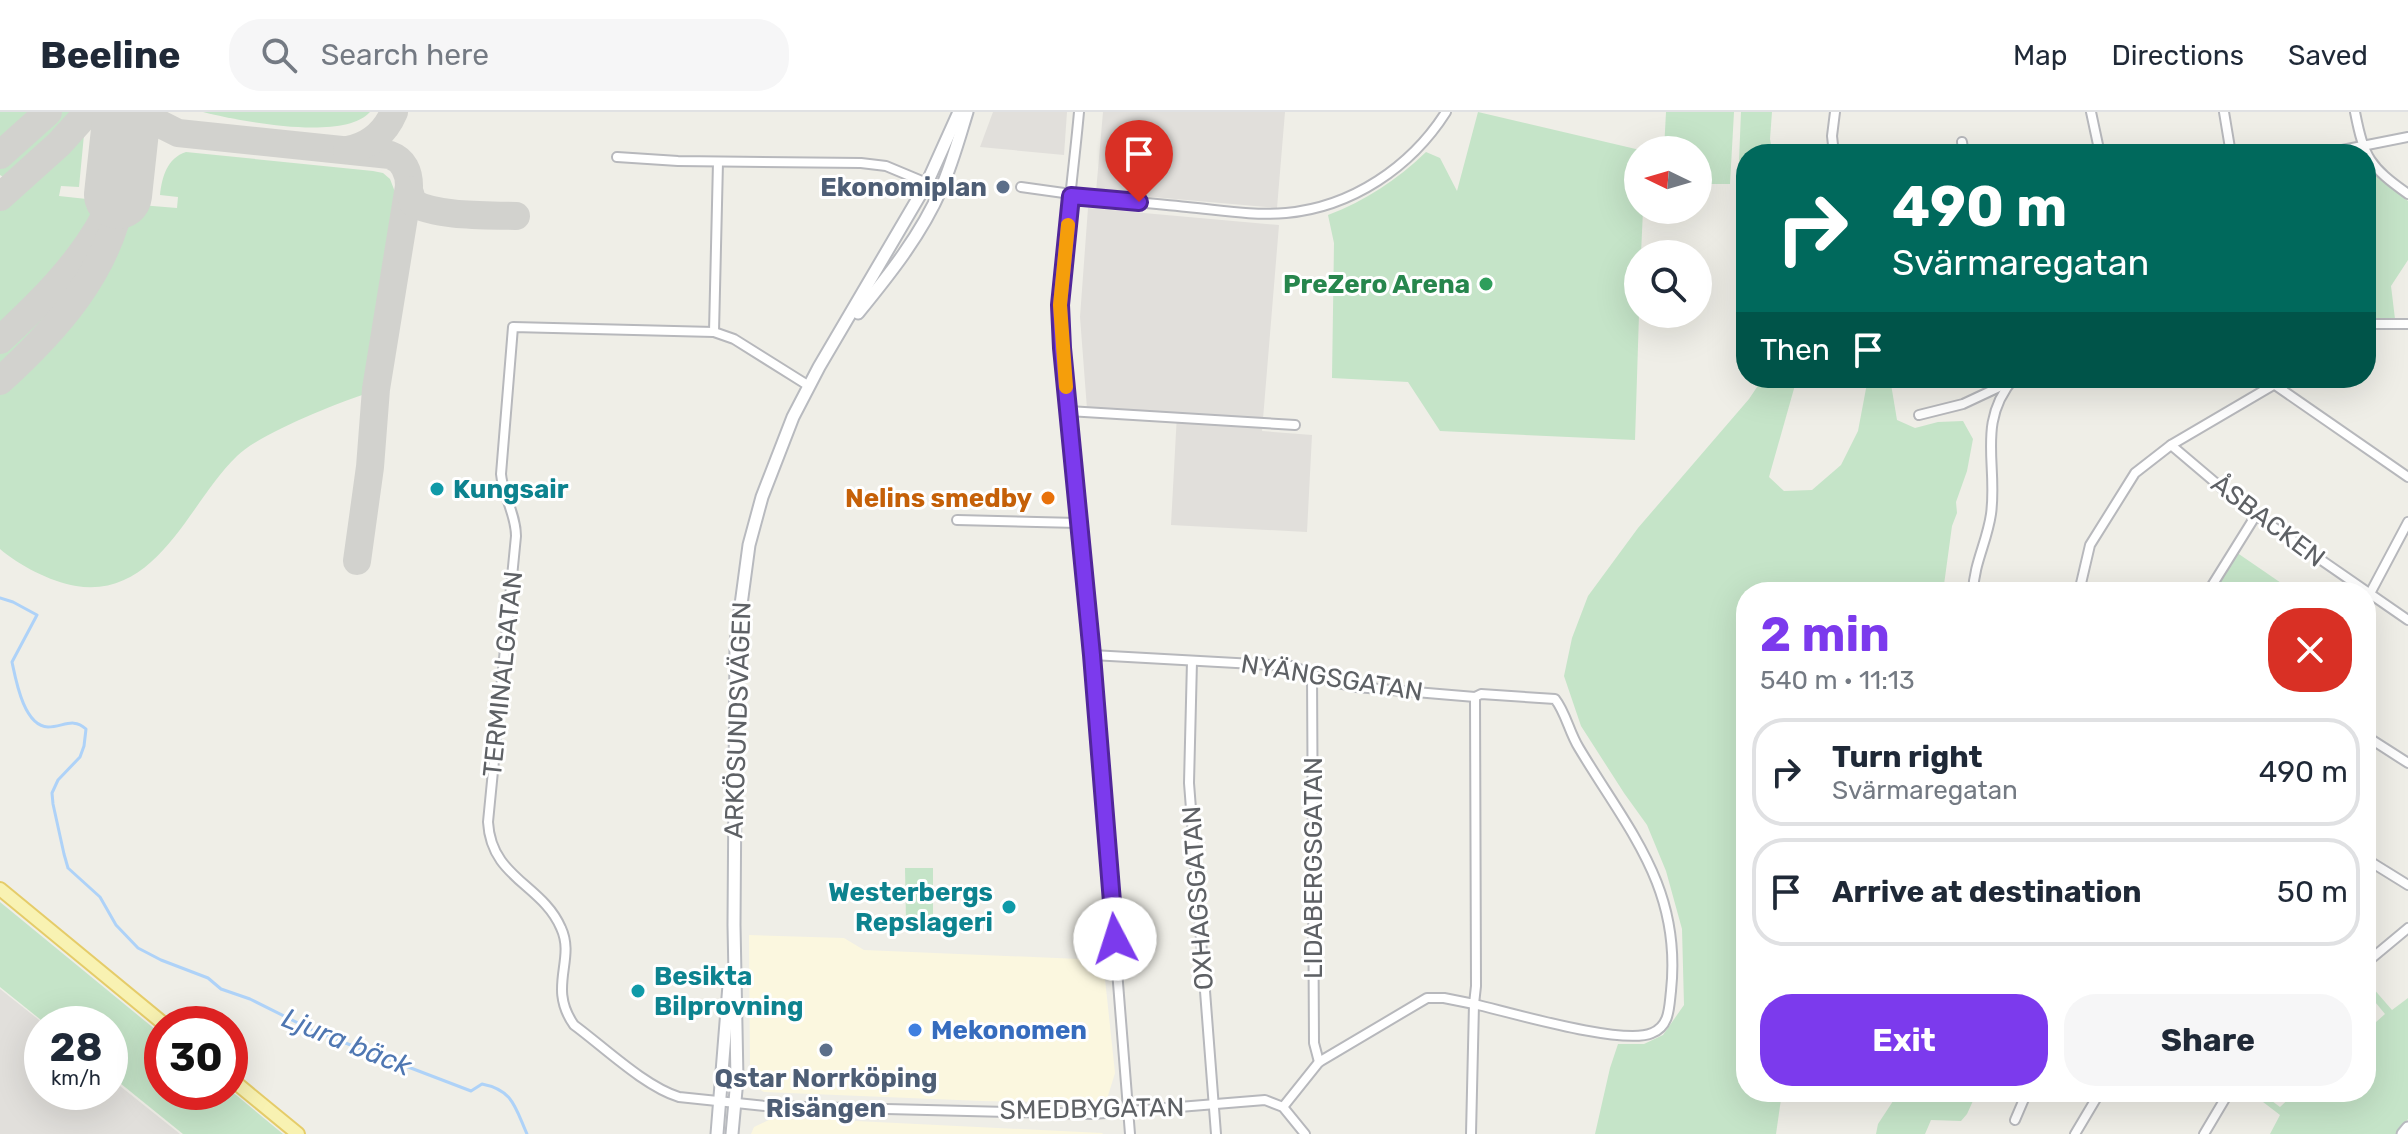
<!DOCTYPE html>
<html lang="en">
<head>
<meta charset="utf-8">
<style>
  body { margin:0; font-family:Rubik,sans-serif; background:#f6f6f7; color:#1f2937; height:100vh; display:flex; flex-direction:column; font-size:30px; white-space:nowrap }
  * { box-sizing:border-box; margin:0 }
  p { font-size:26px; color:#747a83 }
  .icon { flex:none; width:44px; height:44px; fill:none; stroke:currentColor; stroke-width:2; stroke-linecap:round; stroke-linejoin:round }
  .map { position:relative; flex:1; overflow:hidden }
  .drawer { position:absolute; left:1736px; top:470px; width:640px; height:520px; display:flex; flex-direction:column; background:#fff; border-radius:32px; box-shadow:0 8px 32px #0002 }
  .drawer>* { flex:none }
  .banner { position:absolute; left:1736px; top:32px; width:640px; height:244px; border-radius:32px; box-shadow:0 8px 32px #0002; background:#00695c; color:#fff; overflow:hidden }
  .needle { width:52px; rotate:275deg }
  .fabs { position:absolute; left:1624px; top:24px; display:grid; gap:16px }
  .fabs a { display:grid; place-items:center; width:88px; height:88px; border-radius:50%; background:#fff; box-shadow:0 8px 32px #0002; font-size:40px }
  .speed { position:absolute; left:24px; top:894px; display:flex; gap:16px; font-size:40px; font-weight:700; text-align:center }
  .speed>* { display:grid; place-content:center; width:104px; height:104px; border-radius:50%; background:#fff; box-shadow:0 8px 32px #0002; line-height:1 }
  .speed small { font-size:20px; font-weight:400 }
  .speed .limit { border:12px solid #d22; background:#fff; color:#111 }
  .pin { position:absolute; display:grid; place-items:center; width:68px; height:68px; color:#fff; margin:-82px -34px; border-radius:50% 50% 50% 0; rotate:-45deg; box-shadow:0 0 8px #0007 }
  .pin .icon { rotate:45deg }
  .me { position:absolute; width:88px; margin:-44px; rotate:355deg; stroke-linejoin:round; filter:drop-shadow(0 0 6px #0008) }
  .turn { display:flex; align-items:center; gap:28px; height:168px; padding:0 24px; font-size:36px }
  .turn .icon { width:104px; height:104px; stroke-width:2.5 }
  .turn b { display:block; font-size:56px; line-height:68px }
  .then { display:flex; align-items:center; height:76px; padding:0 24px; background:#0003; gap:16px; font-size:30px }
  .round { display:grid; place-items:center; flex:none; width:84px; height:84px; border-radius:32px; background:#f6f6f7 }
  .head { display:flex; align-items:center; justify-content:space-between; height:136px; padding:0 24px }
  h1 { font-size:48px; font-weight:700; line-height:60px; color:#7c3aed }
  .action { display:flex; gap:16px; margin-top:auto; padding:16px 24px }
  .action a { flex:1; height:92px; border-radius:32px; background:#7c3aed; color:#fff; font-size:32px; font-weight:700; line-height:92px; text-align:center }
  .action a+a { background:#f6f6f7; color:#1f2937 }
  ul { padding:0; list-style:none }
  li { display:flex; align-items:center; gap:24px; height:108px; margin:0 16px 12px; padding:0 8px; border:4px solid #e0e1e3; border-radius:32px }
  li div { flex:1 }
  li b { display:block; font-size:30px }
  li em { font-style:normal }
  header { display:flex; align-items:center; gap:48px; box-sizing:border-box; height:112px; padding:0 40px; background:#fff; border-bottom:2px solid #e0e1e3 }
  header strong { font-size:38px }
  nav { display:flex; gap:44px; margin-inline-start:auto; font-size:28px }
  .search { width:560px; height:72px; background:#f6f6f7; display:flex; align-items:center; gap:20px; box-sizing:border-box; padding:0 28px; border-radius:32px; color:#747a83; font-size:30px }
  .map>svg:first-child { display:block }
</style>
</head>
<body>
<header>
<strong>Beeline</strong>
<div class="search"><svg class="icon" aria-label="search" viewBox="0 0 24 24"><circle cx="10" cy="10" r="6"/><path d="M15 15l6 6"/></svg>Search here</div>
<nav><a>Map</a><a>Directions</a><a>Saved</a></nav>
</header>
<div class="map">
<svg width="2408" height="1022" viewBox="0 0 2408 1022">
  <rect width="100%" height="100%" fill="#efeee7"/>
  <g fill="#fbf7df">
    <path d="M749,823l95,3 20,12 239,10 12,113 -8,26 -16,4 -109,-2 -218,-9 -10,-6 -4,-18z"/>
    <path d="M775,1005l327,16 1,1h-352l3,-7z"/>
  </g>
  <g fill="#e1dfdb">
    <path d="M993,0h74l-3,43 -84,-8z"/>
    <path d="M1103,0h182l-8,96 -181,-16z"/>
    <path d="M1088,96l191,17 -17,206 50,4 -5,97 -136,-7 6,-111 -90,-5 -7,-92z"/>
    <path d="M0,877l44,35 -2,68h68v-14l70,56h-180z"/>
  </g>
  <g fill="#c5e4c8">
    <path d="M0,0h36l-36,34z"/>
    <path d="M55,0h22l-65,63 -7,3 -5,-3v-10l4,-5z"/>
    <path d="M203,0h167c-27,30 -131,9 -167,0z"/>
    <path d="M1478,0l162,38 -2,60h5l-2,44h-3l1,60 -4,126 -195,-9 -32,-49 -76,-4 2,-135 -6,-28c37,-14 69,-35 98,-63l14,6 17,33z"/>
    <path d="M1666,0h68l-4,72h-32v-34h-34z"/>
    <path d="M1741,0h31l-2,27 3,15h-27v54l-8,-23z"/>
    <path d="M85,12l-6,63 -18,-1 -2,10 46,5c-21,51 -65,91 -105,127v-124z"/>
    <path d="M186,40l187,19 10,2 7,6 5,13 -6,66 -21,135c-31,10 -109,41 -131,63 -48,46 -79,143 -161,130 -27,-5 -56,-20 -76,-37v-164c24,-19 51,-39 70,-63 29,-35 45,-76 58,-118l49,4 1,-11 -18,-2c2,-18 7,-37 26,-43z"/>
    <path d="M2366,55l42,34v59l-17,26 4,33h-29z"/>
    <path d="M111,110l-17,40 -27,45 -67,63v-24l63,-58 24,-28z"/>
    <path d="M1763,266h34l-28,99 15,14 28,-1 29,-25 17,-34 10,-53h22l7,42 18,8 23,-6 25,-1 10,18 -6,32 -11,31 1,11 -5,13 -9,66h-197v500h36l-6,42h-181l15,-66 8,-24h26l19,-9 21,-30 -2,-76 -16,-58 -19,-46 -23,-32 -43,-67 -17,-50 8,-38 16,-42 50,-68 111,-129z"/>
    <path d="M2233,438l61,42h-86z"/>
    <path d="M905,756h28v53l-27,1z"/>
    <path d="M0,790l162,133v57l68,-2 53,44h-100l-73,-59v-51h-64l-46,-37z"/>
    <path d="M2366,868l26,30 16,-12v121l-12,15h-126l10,-19 -30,-23h10l20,15 16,-15h70v-61l19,-17 -19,-23z"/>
    <path d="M1899,980h78l-10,22 -6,7 -30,-1 -6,14h-49l2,-10z"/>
  </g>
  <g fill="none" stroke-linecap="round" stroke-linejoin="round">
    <path stroke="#aed2f8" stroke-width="3" d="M0,486l13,4 24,13 -25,47c4,19 12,64 36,65 15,0 25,-10 38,2l-2,17 -4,11 -22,23 -6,13 1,11 11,50 4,14 32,29 16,28 22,23 23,12 47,18 13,11 29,10 64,32 157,60 11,-7c31,6 33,23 45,50"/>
    <g stroke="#d2d2ce" stroke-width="28">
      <path d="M146,0l12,11 20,10 212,22c14,5 19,17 19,31l-33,203 -6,78 -13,94"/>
      <path d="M347,38c23,-4 38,-17 47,-38"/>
      <path d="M0,43l48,-43"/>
      <path d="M409,78l4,13c25,14 74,12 103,13"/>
      <path d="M0,85l59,-53 29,-32"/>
      <path d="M0,228c39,-36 77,-73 103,-120"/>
      <path d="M0,269c56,-51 108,-108 122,-186"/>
    </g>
    <path stroke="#d2d2ce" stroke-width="68" d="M118,83l9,-83"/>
    <defs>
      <g id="street">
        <path d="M1079,0c-7,78 -20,157 -17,236l30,307 38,479"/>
        <path d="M2091,0l9,42"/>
        <path d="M2224,0l7,42"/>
        <path d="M2355,0c9,46 15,55 53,82"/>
        <path d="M1962,30l2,12"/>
        <path d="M1834,42l-2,-18 3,-24"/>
        <path d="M2322,42l86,-17"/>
        <path d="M617,45l61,4 183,2 25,3 55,23"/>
        <path d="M1021,75l50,7"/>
        <path d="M1071,84c39,4 78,7 116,11 33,3 66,9 99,6 66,-6 125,-46 160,-101"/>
        <path d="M2366,212h42"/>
        <path d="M714,220l4,-170"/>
        <path d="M2265,266l143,99"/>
        <path d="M809,274l-75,-47 -20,-7 -201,-5 -12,147c2,22 15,40 15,62l-28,286c3,56 54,62 73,106 15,32 -14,59 13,97 30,22 70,61 105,72l86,9 328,8 172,-14 18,7 22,27"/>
        <path d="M1068,299l227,14"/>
        <path d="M1919,303l44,-11 47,-22"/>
        <path d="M2171,333l72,61 165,114"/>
        <path d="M957,408l121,3"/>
        <path d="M1973,480c1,-29 14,-50 18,-78 7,-50 -15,-91 23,-136"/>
        <path d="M2079,480l11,-47 45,-72 36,-28 104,-61 6,-6"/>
        <path d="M2208,480l48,-77"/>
        <path d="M2366,489l42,-79"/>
        <path d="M1092,543l200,11 40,16 24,5 119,10 6,-3 74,5c11,14 14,33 24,49 49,82 103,139 92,243 -2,16 -1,35 -19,42 -29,13 -143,-21 -178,-29l-3,130"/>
        <path d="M1192,549l-3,122 27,351"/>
        <path d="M1312,562l2,369 5,19"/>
        <path d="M2366,624l42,27"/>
        <path d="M2366,747l42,26"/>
        <path d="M2366,851l42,-35"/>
        <path d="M1283,995l36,-45 108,-64h17l30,6 2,-18 -1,-289"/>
        <path d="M2015,1008l12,-28"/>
        <path d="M2075,1022l25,-42"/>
        <path d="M2204,1022l25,-42"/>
      </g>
      <g id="secondary">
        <path d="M858,201c31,-38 63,-78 83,-124 11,-25 18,-51 26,-77"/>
        <path d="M717,1022l12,-149"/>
        <path d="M732,1022l5,-55 -3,-154 2,-283 13,-97 13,-48 31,-80 26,-50 108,-184 32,-71"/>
        <path d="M2403,1022l5,-6"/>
      </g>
      <g id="primary">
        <path d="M0,777l164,135"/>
        <path d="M230,966l68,56"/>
      </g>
    </defs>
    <use href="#street" stroke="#b7b8bc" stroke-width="12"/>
    <use href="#secondary" stroke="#b8babf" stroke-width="15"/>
    <use href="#primary" stroke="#e5cc69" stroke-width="16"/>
    <use href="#street" stroke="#fff" stroke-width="8"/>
    <use href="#secondary" stroke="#fff" stroke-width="11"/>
    <use href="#primary" stroke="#f8f2b2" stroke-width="12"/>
  </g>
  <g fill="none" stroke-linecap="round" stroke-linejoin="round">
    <defs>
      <path id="route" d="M1115,827l-23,-284 -30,-307 -2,-43 11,-109 68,6"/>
    </defs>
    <use href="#route" stroke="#51269a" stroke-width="20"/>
    <use href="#route" stroke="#7c3aed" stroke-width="14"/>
    <path stroke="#f59e0b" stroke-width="14" d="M1066,275l-6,-82 8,-80"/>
  </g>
  <g fill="#5c6f8a" stroke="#fff" stroke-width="3">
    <circle cx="1003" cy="75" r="8"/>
    <circle cx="826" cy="938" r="8"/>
  </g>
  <circle fill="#2e9e5b" stroke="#fff" stroke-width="3" cx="1486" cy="172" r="8"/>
  <g fill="#0f9aa8" stroke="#fff" stroke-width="3">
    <circle cx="437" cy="377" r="8"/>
    <circle cx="1009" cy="795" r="8"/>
    <circle cx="638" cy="879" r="8"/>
  </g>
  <circle fill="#e8710a" stroke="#fff" stroke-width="3" cx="1048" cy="386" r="8"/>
  <circle fill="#3f7fe0" stroke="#fff" stroke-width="3" cx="915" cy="918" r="8"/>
  <g text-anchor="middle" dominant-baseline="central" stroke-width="6" stroke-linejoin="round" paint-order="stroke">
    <g font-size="26" font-weight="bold" fill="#4e5e75" stroke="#fff" text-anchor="end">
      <text x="987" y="75">Ekonomiplan</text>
      <text x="826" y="966" text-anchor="middle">Qstar Norrköping<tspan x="826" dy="30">Risängen</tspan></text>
    </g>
    <g font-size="26" font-weight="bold" fill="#27864d" stroke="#fff" text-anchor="end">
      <text x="1470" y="172">PreZero Arena</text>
    </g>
    <g font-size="26" font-weight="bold" fill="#0d838f" stroke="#fff" text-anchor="start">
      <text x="453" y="377">Kungsair</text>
      <text x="993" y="780" text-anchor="end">Westerbergs<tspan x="993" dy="30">Repslageri</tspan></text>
      <text x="654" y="864">Besikta<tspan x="654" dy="30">Bilprovning</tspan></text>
    </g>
    <g font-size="26" font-weight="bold" fill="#c56008" stroke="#fff" text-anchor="end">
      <text x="1032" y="386">Nelins smedby</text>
    </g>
    <g font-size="26" fill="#5e6165" stroke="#fff">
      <text transform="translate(2268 409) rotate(37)">ÅSBACKEN</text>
      <text transform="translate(503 562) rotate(-84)">TERMINALGATAN</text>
      <text transform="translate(1332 566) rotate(9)">NYÄNGSGATAN</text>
      <text transform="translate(738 608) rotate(-88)">ARKÖSUNDSVÄGEN</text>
      <text transform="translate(1313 756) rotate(-90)">LIDABERGSGATAN</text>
      <text transform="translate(1198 786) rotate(-94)">OXHAGSGATAN</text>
      <text transform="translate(1092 997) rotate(-1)">SMEDBYGATAN</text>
    </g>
    <g font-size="26" font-weight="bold" fill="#366cbe" stroke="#fff" text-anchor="start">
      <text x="931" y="918">Mekonomen</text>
    </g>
    <g font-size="28" font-style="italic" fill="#4f77b2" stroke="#fff">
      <text transform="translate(347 930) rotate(22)">Ljura bäck</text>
    </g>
  </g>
</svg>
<div class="fabs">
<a><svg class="needle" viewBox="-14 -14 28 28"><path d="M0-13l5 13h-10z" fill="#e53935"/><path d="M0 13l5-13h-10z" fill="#747a83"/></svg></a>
<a><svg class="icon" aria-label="search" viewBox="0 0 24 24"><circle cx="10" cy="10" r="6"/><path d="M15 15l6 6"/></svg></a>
</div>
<div class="speed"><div>28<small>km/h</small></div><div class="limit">30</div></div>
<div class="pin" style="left:1139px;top:90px;background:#d93025"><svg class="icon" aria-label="arrive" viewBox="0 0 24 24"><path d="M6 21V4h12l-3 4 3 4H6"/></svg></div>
<svg class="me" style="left:1115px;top:827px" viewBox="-20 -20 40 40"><circle r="19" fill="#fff"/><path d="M0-13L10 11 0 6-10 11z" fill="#7c3aed"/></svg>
<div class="banner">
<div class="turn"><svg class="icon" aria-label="right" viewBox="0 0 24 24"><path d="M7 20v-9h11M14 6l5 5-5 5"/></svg><div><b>490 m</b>Svärmaregatan</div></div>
<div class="then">Then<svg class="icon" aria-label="arrive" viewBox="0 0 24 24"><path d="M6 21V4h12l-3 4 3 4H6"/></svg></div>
</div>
<section class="drawer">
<div class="head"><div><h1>2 min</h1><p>540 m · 11:13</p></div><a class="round" style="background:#d93025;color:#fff"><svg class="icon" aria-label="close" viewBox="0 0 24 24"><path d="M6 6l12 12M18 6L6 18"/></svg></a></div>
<ul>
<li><svg class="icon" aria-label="right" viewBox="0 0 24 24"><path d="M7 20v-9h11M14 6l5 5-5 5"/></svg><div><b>Turn right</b><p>Svärmaregatan</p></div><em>490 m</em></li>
<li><svg class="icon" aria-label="arrive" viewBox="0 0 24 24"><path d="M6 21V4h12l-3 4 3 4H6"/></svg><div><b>Arrive at destination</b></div><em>50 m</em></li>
</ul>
<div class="action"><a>Exit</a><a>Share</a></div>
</section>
</div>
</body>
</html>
